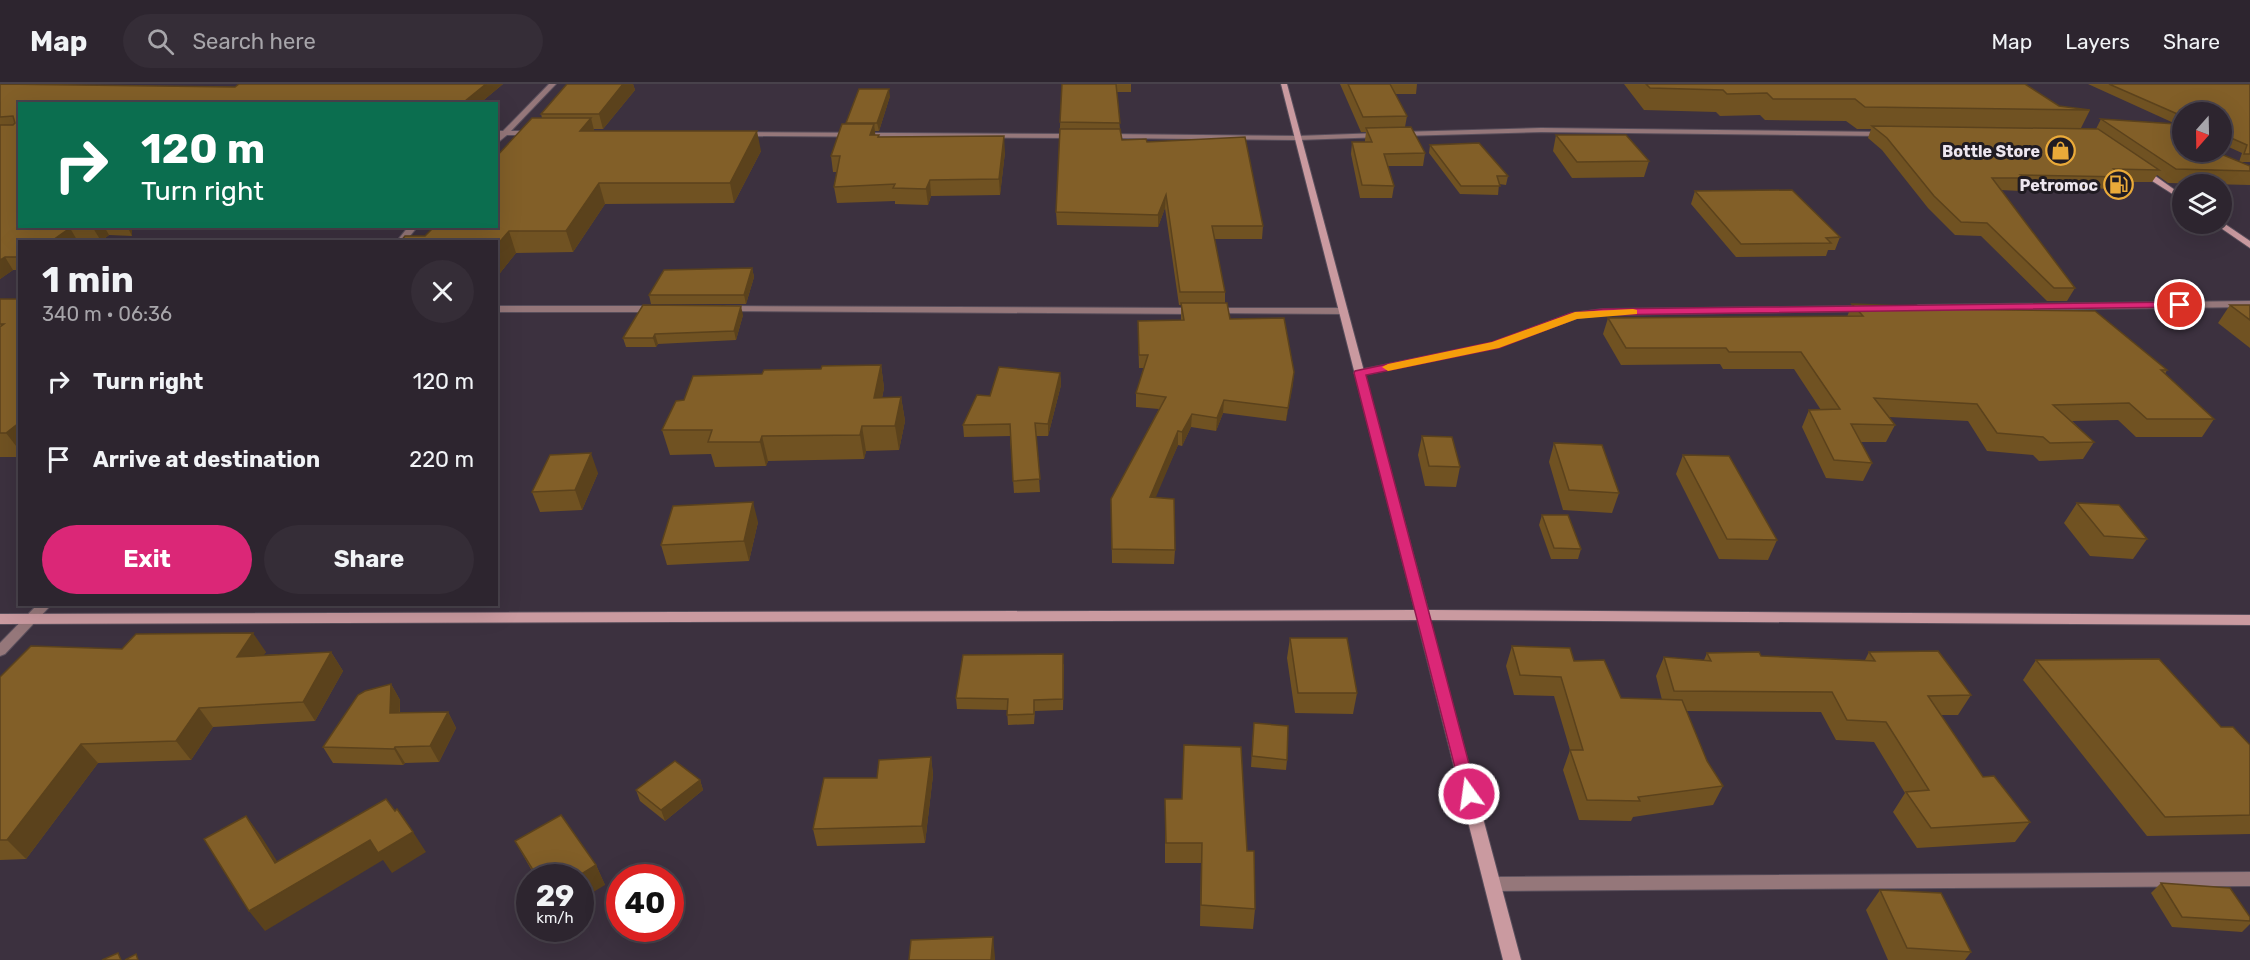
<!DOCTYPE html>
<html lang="en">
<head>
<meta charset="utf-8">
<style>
  body { margin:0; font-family:Rubik,sans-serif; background:#352d37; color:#f1f3f6; height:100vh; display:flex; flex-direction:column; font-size:22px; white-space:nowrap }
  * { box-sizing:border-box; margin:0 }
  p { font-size:20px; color:#a7a5aa }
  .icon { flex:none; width:33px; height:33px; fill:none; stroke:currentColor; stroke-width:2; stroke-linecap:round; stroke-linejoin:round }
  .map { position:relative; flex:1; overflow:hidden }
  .details { position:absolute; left:18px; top:156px; width:480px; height:366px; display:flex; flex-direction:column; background:#2d252f; border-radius:0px; box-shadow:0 6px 24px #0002,0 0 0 2px #48424b }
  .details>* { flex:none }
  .hud { position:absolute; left:18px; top:18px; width:480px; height:126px; border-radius:0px; box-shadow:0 6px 24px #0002,0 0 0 2px #48424b; background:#0b6e4f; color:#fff; overflow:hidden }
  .needle { width:39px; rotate:200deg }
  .tools { position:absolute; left:2172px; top:18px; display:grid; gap:12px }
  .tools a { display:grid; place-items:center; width:60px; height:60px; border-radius:50%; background:#2d252f; box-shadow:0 6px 24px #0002,0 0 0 2px #48424b; font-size:30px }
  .speed { position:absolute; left:516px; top:780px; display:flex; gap:12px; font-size:30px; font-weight:700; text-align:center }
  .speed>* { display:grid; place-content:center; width:78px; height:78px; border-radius:50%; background:#2d252f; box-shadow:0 6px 24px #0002,0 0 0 2px #48424b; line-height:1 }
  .speed small { font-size:15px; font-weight:400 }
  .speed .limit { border:9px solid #d22; background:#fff; color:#111 }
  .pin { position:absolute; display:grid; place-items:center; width:51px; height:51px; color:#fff; margin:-26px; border:3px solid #fff; border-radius:50%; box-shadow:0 2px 6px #0007 }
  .me { position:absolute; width:66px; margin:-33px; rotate:346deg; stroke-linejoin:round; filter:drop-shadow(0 0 4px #0008) }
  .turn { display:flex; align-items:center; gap:21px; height:126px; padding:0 24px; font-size:27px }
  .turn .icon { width:78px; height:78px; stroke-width:2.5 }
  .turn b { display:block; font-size:42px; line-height:51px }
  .round { display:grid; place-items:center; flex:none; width:63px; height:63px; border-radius:32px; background:#352d37 }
  .headline { display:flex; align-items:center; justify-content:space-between; height:102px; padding:0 24px }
  h1 { font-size:36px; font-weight:700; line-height:45px }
  .primary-button { display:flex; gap:12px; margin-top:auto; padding:12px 24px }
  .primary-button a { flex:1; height:69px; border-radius:36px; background:#db2777; color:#fff; font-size:24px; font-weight:700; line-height:69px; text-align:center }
  .primary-button a+a { background:#352d37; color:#f1f3f6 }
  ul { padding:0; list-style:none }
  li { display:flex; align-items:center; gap:18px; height:78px; padding:0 24px }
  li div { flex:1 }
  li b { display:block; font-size:22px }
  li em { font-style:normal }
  header { display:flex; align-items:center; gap:36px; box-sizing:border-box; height:84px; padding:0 30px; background:#2d252f; border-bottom:2px solid #48424b }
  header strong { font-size:28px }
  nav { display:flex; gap:33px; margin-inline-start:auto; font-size:21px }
  .search { width:420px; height:54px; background:#352d37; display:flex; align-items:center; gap:15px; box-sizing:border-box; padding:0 21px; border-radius:33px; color:#a7a5aa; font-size:22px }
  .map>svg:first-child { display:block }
</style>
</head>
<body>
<header>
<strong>Map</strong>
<div class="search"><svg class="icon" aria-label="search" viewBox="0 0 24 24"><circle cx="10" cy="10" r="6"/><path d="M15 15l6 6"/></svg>Search here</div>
<nav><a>Map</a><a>Layers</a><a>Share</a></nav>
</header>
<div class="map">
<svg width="2250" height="876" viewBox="0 0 2250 876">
  <rect width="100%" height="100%" fill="#3c313f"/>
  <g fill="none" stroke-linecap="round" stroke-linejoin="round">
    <defs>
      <g id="street">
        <path d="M549,0h7l-45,47h23l4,2 -1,2h-30l-11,9 2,-9h-2v-4h7z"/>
        <path d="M1541,44l343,4 4,2 -4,2 -343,-4 -141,4 -4,-2 4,-2z"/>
        <path d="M740,48l334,2 4,2 -4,2 -331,-2 -4,-2z"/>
        <path d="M1380,49l4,2 -1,2 -85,3 -192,-2 -4,-2 4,-2 192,2z"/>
        <path d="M409,142h9l-13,16h-9z"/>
        <path d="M2250,217v6l-332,4 -5,-3 5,-3z"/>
        <path d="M496,222h159l5,3 -5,3h-159z"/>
        <path d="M726,222l469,2 5,3 -5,3 -472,-3 -2,-2z"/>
        <path d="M1865,222l5,3 -2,2 -265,4 -26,3 -78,29 -140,29 -5,-3 5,-3 133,-27 80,-30 31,-4z"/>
        <path d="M1212,224h131l5,3 -5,3 -134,-1v-4z"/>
        <path d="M38,520h14l-47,50 -5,2v-13z"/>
        <path d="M2250,788v14l-758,5 -6,-2 -2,-5 2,-5 6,-2z"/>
      </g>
      <g id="secondary">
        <path d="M1281,0h6l141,526 822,5v10l-820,-5 91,340h-18l-86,-340 -1417,4v-10l1415,-4z"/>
        <path d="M2138,84h6l38,27v5l-44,-28z"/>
        <path d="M2222,138l28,19v7l-35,-24z"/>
      </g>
    </defs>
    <use href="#street" stroke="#584e5b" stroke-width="2"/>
    <use href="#secondary" stroke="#584e5b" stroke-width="2"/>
    <use href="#street" fill="#95777a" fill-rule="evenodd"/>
    <use href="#secondary" fill="#ca9aa0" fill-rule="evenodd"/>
  </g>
  <g fill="#705222" fill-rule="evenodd">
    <path d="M0,0l235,3 268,-3 -24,20h-459v122h112v10l-23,-1 -8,6 -81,1v28h-7l-13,9z"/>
    <path d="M567,0h66l2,6 -32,39h-9v2l167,20 -27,52 -129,1 -32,48 -57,1 -20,25v-36l-71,-6 71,-10 46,-108 -1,-4z"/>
    <path d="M1062,0h69v8h-15l4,37 2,11 25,2 116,84 -1,13h-48l11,53v11l5,16 64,53 -8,49 -63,-8 -7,18 -25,-4 -9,19 -4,-1 -23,52 20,53 -1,14 -62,-1 -1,-64 48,-90 -23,-2v-14l8,-25h-5l-1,-34 43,-14v-15h-2l-14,-97 -7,19 -101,-2 -1,-13z"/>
    <path d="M1340,0h77l-1,10h-21l12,22 -2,11 20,26 -2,13h-35l6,20 -2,12h-32l-9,-44 1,-12h13v-2l1,-8h-5z"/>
    <path d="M1624,0h401l34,22 31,4 -9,18 15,1 5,-10 75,5 -88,-40h162v78h-10l10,4v19l-82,-2 -11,-8 -5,7h-29l-4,7 -98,-2 -1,4 -19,-1 74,98 -8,13h-20l-66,-65 -26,-1 -27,-27 -46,-58 -14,-12 3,-9h-14l-11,-8 -81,-1 -5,-5 -40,1 -4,-4 -72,-2zM2182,28h40v32l20,9 -3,9 -65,-29 2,-9 6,2z"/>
    <path d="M890,12l-11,35h-5l1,4 4,2 126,15 -5,43 -69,1 -3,9 -33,-1v-3l-58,2 -3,-16 3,-15h-4l-2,-16 16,-32 -1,-1z"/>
    <path d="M1556,51l93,26 -5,16 -72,1 -19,-27z"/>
    <path d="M1430,61l78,31 -2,9 -7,-1 -1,11 -38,-1 -31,-41z"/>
    <path d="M1695,107l145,46 -5,13h-7l-2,6 -90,1 -45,-53z"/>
    <path d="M752,184l2,9 -8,27h-95l-2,-9z"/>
    <rect x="0" y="215" width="20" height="158"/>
    <path d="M1852,220l81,5 234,61 -2,4 49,45 -12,18h-66l-18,-17 -46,1 22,21 -11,17 -44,2 -6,-6 -46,-4 -19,-30 -79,-4 6,8 -9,17h-26l12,21 -9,18 -37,-3 -24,-51 7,-17h12l-27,-41h-71l-3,-5 -99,1 -18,-31 5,-16 239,-1z"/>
    <path d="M2230,221h20v43l-32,-25z"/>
    <path d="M743,231l-7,25 -78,4 -2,3h-30l-3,-9z"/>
    <path d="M881,281l3,23 -2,10 19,-1 4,24 -6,29 -33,1 -2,8 -96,2 -2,5 -51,1 -4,-13 -41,1 -8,-25 22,-30 78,-26z"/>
    <path d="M1060,289l1,12 -13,51h-12l4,56 -26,1 -4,-57 -46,1 -1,-12 27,-29z"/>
    <path d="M1422,352l38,31 -4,20 -31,-1 -7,-31z"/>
    <path d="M1554,359l65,50 -7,20 -49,-3 -14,-48z"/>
    <path d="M1683,371l94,85 -9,20 -49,-1 -43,-85z"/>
    <path d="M598,389l-16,37 -42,2 -8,-20z"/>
    <path d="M2077,419l70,36 -14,20 -43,-3 -26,-33z"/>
    <path d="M1542,431l39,34 -3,10h-27l-12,-34z"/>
    <path d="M758,438l-9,39 -82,4 -6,-20z"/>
    <path d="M1290,554l67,55 -4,21 -58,-1 -8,-55z"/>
    <path d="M1512,562l62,15 47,37 41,2 -6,-24 8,-19 40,3 3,-7 54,3 104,4 4,-8 102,43 -13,20h-17l42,62 47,45 -15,20 -98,6 -24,-36 12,-19 -31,-51 -38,-2 -15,-28 -135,-1 21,50 16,25 -10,19 -80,12 -2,4 -52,-1 -16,-50 7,-20 -16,-54 -40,-1 -8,-29z"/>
    <path d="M122,565l144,3 -3,3 68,-3 12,19 -28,50 -102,6 -22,33 -93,3 -72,96 -26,1v-183z"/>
    <path d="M2036,576l185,67 29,18v89l-103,2 -124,-156z"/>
    <path d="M1064,580l-1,46 -28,1 -1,13 -26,1 -1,-15 -50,-1 -1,-11z"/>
    <path d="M391,600l9,16v13l48,-1 8,16 -17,34 -34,1 -2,2 -70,-2 -10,-16z"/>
    <path d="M1253,649l34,27 -1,10 -35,-3z"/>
    <path d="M931,673l2,18 -8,68 -108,3 -4,-17 64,-51z"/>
    <path d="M700,696l3,10 -38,31 -25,-20 -4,-11z"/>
    <path d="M1165,715l82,52 8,58 -2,20 -53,-3 1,-63h-36z"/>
    <path d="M515,757l81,24 9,20 -25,-7h-44z"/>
    <path d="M2161,799l89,34v7l-8,8 -70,-5 -21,-34z"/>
    <path d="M1880,806l91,62 -6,8h-77l-22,-50z"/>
  </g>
  <g fill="#5b421c">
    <path d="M486,0h17l-24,20h-13l-1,-3z"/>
    <path d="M623,0h10l2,6 -32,39 -4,-15z"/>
    <path d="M889,5l1,7 -11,35 -2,-8z"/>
    <path d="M591,34l5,20 -16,-7z"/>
    <path d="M874,40l2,16 -6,-5z"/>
    <path d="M757,47l4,20 -27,52 -4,-20z"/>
    <path d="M1004,52l1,16 -5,43 -1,-16z"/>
    <path d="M930,96l1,16 -3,9 -2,-16z"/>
    <path d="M599,99l6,21 -32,48 -7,-21z"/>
    <path d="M1166,111l-1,13 -7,19v-12z"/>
    <path d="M96,142h8l5,9 -8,6 -8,-13z"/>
    <path d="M127,142h5v10z"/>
    <path d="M70,144l7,12 -1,2h-26z"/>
    <path d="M509,147l7,22 -20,25v-32z"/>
    <path d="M5,173l8,13 -13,9v-19z"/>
    <path d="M752,184l2,9 -8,27 -2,-9z"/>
    <path d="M741,222l2,9 -7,25 -2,-9z"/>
    <path d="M655,250l3,10 -2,3 -3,-9z"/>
    <path d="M881,281l3,23 -7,34 -3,-24z"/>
    <path d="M1294,288l-1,13 -7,36 2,-13z"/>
    <path d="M1060,289l1,12 -13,51v-12z"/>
    <path d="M901,313l4,24 -6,29 -4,-24z"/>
    <path d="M1224,316l-1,13 -7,18 1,-13z"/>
    <path d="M1192,330l-1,13 -9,19v-14z"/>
    <path d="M20,338v29l-14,-18z"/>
    <path d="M862,342l4,25 -2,8 -4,-24z"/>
    <path d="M1178,347v14l-28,66v-14z"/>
    <path d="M762,352l6,25 -2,5 -6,-24z"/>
    <path d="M591,369l7,20 -16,37 -7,-20z"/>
    <path d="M753,418l5,20 -9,39 -5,-20z"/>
    <path d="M253,549l13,19 -16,24 -13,-19z"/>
    <path d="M331,568l12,19 -28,50 -12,-19z"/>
    <path d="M391,600l9,16 -1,29 -9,-16z"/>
    <path d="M199,624l14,19 -22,33 -15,-19z"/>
    <path d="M448,628l8,16 -17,34 -9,-16z"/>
    <path d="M81,660l17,19 -72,96 -19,-19z"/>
    <path d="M395,663l10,16 -2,2 -9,-16z"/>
    <path d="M931,673l2,18 -8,68 -3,-17z"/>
    <path d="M700,696l3,10 -38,31 -4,-11z"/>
    <path d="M246,732l15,20 30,47 -16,-20z"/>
    <path d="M413,748l13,20 -34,21 -9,-13 -118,71 -16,-20 121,-71z"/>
    <path d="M596,781l9,20 -25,15v-22h-5z"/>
    <path d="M993,853l2,20v3h-4z"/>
  </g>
  <g fill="#825f28" stroke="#5b421c" stroke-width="1.5">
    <path d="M0,0l235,3 4,-3h247l-21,17 -123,3h-322v122h76l-3,2h-23l-20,14h-30v15h-15l-5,3v-135h13l2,-2 -2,-7 -13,1z"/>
    <path d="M567,0h56l-24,30h-58z"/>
    <path d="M1062,0h54l4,39 -60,-1z"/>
    <path d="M1348,0h42l17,32 -44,1z"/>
    <path d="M1646,0h379l34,22 31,4 -225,-3 -10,-8h-82l-6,-6 -40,1 -4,-4 -73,-2z"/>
    <path d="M2109,0h141v70h-6l3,-9 -25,-11v-22h-40v4z"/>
    <path d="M859,5h30l-12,34h-31z"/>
    <path d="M532,34h59l-11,13h177l-27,52h-131l-33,48h-57l-13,15v-4h-96l5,-6h20l10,-10h61v-69z"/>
    <path d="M2101,35l75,5 -2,9 8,4v15h34l34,14v5l-74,-2z"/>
    <path d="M842,40h32l-4,11h9l-1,2 126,-1 -5,43 -69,1 -4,9 -33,-1 2,-4 -61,3 6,-31h-9z"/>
    <path d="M1872,42l226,3 61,41 -45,-1 11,8 -104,-2 5,3h-34l83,110h-21l-67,-65 -26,-1 -27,-26 -47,-58z"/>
    <path d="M1411,43l14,26 -41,1 10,32 -32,-1 -10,-43h20l-6,-14z"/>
    <path d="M1060,45h60l2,11 24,-1 1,3 98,-5 18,89h-51l13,66h-45l-14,-97 -8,20 -102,-3z"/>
    <path d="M1556,51h70l23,26 -72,1z"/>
    <path d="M1479,59l29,33h-11l3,10h-39l-31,-41z"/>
    <path d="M1792,106l48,47 -14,1 5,5 -90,1 -46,-53z"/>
    <path d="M752,184l-8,27h-95l15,-25z"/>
    <path d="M0,215h20v123l-14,11h-6v-106l4,-3h-4z"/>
    <path d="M1181,219h46l3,16 54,-1 10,54 -6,36 -64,-8 -7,18 -25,-4 -10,18 -4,-1 -28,66 24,2 1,51 -63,-1 -1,-50 55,-102 -30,-4 12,-38h-9l-1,-34 46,-1z"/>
    <path d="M1852,220l79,3 2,2 162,2 72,59h-6l53,49h-67l-18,-16 -76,2 41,37 -44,1 -7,-6 -46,-4 -20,-29 -103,-6 21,27 -44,-1 21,39 -38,-3 -25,-50 31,-1 -39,-57h-72l-3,-4h-100l-18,-30 255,-2z"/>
    <path d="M643,221l98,1 -7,25 -79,3 -2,4h-30z"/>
    <path d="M2230,221h20v15z"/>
    <path d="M881,281l-7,33 27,-1 -6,29h-33l-2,9 -98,1 -2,6h-52l4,-12h-50l14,-29 8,-1 9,-24 69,-2 2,-4 57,-1 1,-3z"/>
    <path d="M999,283l61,6 -12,51 -13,-1 5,56 -27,2 -3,-57 -47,1 14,-30 13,1z"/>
    <path d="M1422,352l30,1 8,30 -31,-1z"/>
    <path d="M1554,359l48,2 17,48 -50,-3z"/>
    <path d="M591,369l-16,37 -43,2 18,-37z"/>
    <path d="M1683,371l46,1 48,84 -50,-1z"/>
    <path d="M753,418l-9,39 -83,4 12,-39z"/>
    <path d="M2077,419l42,2 28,34 -43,-3z"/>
    <path d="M1542,431h26l13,34 -27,-1z"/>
    <path d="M253,549l-16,24 94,-5 -28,50 -104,6 -23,33 -95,3 -74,96h-7v-163l31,-31 91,3 14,-15z"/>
    <path d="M1290,554h57l10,55h-59z"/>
    <path d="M1512,562l58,2 4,13 30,-1 17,38 61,2 25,61 16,25 -85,11 2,4 -53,-1 -17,-50h13l-22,-73 -41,-2z"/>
    <path d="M1938,567l33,44 -43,1 55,81 11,-1 36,46 -99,6 -25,-36 23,-2 -43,-68 -39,-2 -15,-28 -158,-1 -10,-34 47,4 -4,-8 52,-1 2,4 114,5 -6,-9z"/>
    <path d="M1063,570v45l-29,1v14l-27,1 1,-16 -52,-1 7,-43z"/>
    <path d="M2159,575l62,68h12l17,18v70l-85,2 -129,-157z"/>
    <path d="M391,600l-1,29 58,-1 -18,34 -35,1 -1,2 -71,-2 35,-52 7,-4z"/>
    <path d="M1254,639l34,3 -1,34 -35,-4z"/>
    <path d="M1184,661l57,2 6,104h7l1,58 -54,-4 1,-62h-36l-1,-44h17z"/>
    <path d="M931,673l-9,69 -109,3 11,-51h53l2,-18z"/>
    <path d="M675,677l25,19 -39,30 -25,-20z"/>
    <path d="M386,715l9,12 2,-2 16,23 -35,21 -8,-13 -121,71 -45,-72 42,-23 29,47z"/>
    <path d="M561,731l35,50 -21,13h-37l-23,-37z"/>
    <path d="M2161,799l69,5 20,29v4l-68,-4z"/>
    <path d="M1880,806l61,3 30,59 -64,-4z"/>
    <path d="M993,853l-2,23h-82l2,-20z"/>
    <path d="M118,869l3,7h-19z"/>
    <path d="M136,870l2,6h-13z"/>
  </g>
  <path fill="#db2777" stroke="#8e194d" stroke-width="1.5" d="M2180,218l3,1v4l-580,8 -26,3 -78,30 -133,27 111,419 -2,5 -6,2 -6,-2 -109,-426 1,-2 137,-29 79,-29 32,-4z"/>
  <path fill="#f59e0b" d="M1633,225l4,1v4l-60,5 -78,29 -111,23 -6,-4 6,-3 104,-22 83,-30z"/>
  <defs>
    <symbol id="shop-ring" viewBox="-11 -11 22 22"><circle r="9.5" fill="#201b22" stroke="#eaaa39" stroke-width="1.5"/><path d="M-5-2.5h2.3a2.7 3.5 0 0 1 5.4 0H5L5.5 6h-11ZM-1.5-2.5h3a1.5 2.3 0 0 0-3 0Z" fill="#eaaa39"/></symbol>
    <symbol id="fuel-ring" viewBox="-11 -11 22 22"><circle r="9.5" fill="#201b22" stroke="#eaaa39" stroke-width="1.5"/><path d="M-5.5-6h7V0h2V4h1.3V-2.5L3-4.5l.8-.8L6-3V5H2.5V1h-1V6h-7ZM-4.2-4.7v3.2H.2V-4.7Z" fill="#eaaa39"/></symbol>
  </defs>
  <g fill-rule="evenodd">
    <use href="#shop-ring" x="2044" y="50" width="33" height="33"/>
    <use href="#fuel-ring" x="2102" y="84" width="33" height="33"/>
  </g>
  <g text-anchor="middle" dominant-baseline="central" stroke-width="6" stroke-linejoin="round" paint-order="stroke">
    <g font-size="16" font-weight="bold" fill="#ede6ef" stroke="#201b22" text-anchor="end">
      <text x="2040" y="67">Bottle Store</text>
      <text x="2098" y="101">Petromoc</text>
    </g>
  </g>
</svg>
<div class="tools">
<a><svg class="needle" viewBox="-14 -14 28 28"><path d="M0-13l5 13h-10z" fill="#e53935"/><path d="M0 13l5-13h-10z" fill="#a7a5aa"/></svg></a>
<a><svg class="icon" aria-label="layers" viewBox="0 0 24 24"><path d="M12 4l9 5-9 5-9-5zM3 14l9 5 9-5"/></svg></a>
</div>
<div class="speed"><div>29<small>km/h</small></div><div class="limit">40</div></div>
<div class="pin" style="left:2180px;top:221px;background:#d93025"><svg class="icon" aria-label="arrive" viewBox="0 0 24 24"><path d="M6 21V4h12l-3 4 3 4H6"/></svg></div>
<svg class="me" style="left:1469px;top:710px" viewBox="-20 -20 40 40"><circle r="17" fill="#db2777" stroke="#fff" stroke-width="3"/><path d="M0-11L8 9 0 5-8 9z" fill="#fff"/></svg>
<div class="hud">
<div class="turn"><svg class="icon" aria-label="right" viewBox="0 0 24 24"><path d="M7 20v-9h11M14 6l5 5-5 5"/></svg><div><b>120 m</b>Turn right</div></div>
</div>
<section class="details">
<div class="headline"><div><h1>1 min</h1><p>340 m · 06:36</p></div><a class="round"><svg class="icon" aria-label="close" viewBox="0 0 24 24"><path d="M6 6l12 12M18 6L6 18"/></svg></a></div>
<ul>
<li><svg class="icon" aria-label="right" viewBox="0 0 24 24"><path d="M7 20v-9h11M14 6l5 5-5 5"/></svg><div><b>Turn right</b></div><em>120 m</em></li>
<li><svg class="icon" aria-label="arrive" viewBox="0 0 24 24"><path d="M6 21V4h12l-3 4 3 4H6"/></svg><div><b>Arrive at destination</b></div><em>220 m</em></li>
</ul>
<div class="primary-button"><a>Exit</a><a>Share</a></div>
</section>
</div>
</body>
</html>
